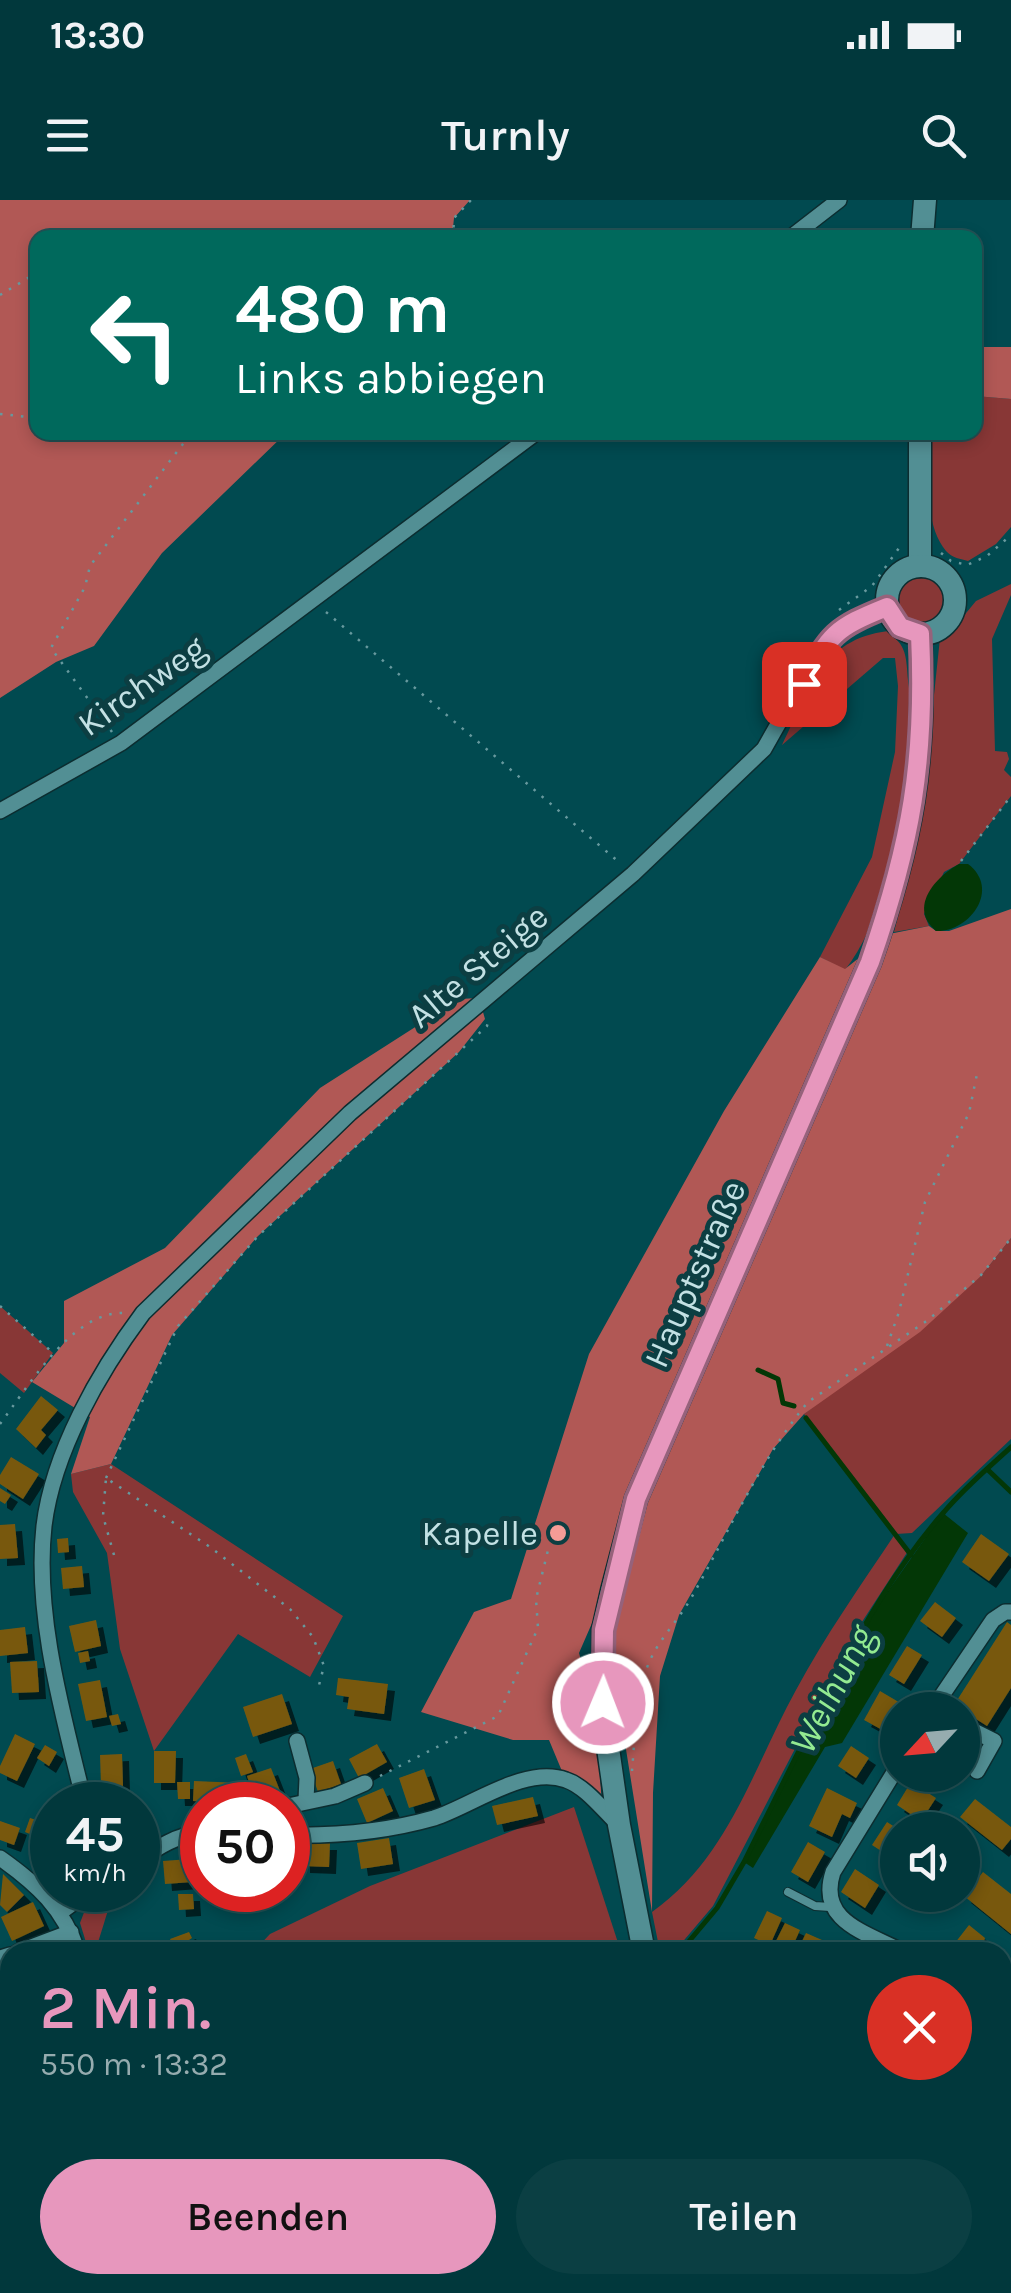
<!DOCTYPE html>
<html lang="de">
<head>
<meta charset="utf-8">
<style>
  body { margin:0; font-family:Karla,sans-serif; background:#0b3f43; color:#f1f3f6; height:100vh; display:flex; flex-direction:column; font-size:38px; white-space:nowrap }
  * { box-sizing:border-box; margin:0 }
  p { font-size:32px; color:#96acaf }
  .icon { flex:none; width:55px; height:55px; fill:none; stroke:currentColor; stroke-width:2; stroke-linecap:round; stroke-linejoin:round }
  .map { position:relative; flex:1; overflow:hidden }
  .side { position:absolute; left:0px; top:1742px; width:1012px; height:352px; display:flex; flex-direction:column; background:#01383c; border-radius:30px 30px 0 0; box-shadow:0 5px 15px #0003,0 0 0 2px #235256 }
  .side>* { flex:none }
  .banner { position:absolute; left:30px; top:30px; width:952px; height:210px; border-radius:20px; box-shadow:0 5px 15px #0003,0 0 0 2px #235256; background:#00695c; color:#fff; overflow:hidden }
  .needle { width:65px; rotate:244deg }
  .tools { position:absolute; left:880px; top:1492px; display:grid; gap:20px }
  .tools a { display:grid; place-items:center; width:100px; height:100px; border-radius:50%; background:#01383c; box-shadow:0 5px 15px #0003,0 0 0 2px #235256; font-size:50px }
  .speed { position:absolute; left:30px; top:1582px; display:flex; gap:20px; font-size:50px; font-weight:700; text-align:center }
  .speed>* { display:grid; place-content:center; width:130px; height:130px; border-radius:50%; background:#01383c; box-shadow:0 5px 15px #0003,0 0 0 2px #235256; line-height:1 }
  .speed small { font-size:25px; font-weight:400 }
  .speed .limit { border:15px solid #d22; background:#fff; color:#111 }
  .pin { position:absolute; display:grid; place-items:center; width:85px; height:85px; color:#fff; margin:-42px; border-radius:20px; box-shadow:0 5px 15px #0006 }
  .me { position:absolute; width:110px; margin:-55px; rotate:1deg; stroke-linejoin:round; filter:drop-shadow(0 0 8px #0008) }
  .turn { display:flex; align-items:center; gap:35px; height:210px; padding:0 40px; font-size:45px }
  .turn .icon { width:130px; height:130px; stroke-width:2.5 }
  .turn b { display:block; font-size:70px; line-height:85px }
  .round { display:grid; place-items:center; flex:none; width:105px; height:105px; border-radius:52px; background:#0b3f43 }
  .headline { display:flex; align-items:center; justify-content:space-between; height:170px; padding:0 40px }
  h1 { font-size:60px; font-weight:600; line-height:75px; color:#e797bd }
  .primary-button { display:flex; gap:20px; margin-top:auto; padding:20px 40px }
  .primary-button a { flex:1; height:115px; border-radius:60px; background:#e797bd; color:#111; font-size:40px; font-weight:600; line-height:115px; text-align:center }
  .primary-button a+a { background:#0b3f43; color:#f1f3f6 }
  .status { display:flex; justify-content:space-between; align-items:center; height:70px; padding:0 50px; background:#01383c; direction:ltr }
  .status svg { height:28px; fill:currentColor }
  header { display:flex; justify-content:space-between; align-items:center; height:130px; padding:0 40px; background:#01383c; font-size:45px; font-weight:600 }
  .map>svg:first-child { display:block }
</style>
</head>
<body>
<div class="status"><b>13:30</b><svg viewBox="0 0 49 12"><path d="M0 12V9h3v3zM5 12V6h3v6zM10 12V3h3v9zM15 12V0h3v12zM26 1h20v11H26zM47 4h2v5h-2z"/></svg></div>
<header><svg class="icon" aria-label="menu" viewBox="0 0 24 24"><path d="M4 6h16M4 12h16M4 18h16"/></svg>Turnly<svg class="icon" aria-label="search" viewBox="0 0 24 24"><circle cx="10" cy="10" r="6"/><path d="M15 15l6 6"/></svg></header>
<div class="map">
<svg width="1011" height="2093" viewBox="0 0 1011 2093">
  <defs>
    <filter id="shadow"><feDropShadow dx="7" dy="7" stdDeviation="0" flood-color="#0009"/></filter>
  </defs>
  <rect width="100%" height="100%" fill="#014a50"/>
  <g fill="#883736">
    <path d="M975,196l36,3v128l-15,17 -28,17c-7,-2 -16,-3 -22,-10 -24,-29 -17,-83 -19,-118l48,-1z"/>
    <circle cx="921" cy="400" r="34"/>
    <path d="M1011,384v11l-19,44 3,112 12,1 2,7 -5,11 7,7v19l-52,68 -15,8 -20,42 5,12 -35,6 26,-104 20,-190 17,-14 19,-23z"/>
    <path d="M888,431c5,5 13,12 15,18 4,8 4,22 5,31 11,76 -14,229 -63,290l-25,-13 52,-100 23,-105 3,-66 -3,-28h-12l-101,87c27,-54 39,-106 106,-114z"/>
    <path d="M1011,1038v201l-99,94 -16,1 12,17 -50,77 -145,278 -39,46h-14l-8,-40c77,-55 100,-142 144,-222 29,-54 65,-105 99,-156l-91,-120 177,-138z"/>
    <path d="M0,1106l53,47 -29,40 -24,-20z"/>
    <path d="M111,1264l232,152 -33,61 -72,-43 -84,117 -34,-102 -13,-96 -34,-61 -2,-18z"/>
    <path d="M574,1607l47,145 -367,-1 16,-17 100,-48z"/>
    <path d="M114,1691l-19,61h-6l-9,-29 5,-13z"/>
  </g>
  <g fill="#b15855">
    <path d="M0,0h470l-16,18 -2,19 -414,1v194l248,1 -124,120 -68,93 -38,16 -56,36z"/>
    <path d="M982,147h29v52l-36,-3v-43z"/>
    <path d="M1011,709v329l-30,38 -61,56 -116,82 -31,35 -94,166 -19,61 -7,117 -1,119 -39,-244 -14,-61 -20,46 6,21 10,17 7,117 -38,-32 -15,-36h-36l-92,-28 53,-100 37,-13 78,-245 135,-243 96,-154 25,12 44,-35 40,-8 7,5h13z"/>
    <path d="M479,798l6,21 -26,33 -201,184 -86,99 -61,129 -40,10 19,-57 -58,-35 32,-39v-42l101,-53 155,-160 139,-89z"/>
  </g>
  <g fill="#033706">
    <path d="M959,664h9c33,25 2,68 -32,67 -28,-23 -1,-54 23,-67z"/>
    <path d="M943,1313l25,20 -126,210 -17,4 -72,121 -9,-6 116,-231z"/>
  </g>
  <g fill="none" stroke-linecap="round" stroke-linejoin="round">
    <g stroke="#033706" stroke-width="5">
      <path d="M758,1170l20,9 5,24 11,3"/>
      <path d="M806,1218l105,137"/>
      <path d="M988,1270l23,22"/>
      <path d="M834,1482c30,-59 66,-120 110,-170 20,-24 44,-44 67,-65"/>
      <path d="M680,1752l37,-44 27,-46 82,-166"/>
      <path d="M0,1952l10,-1"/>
    </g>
  </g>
  <g fill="#785910" filter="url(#shadow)">
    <path d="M41,1196l17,14 -17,20 5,5 -10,13 -20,-19z"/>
    <path d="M11,1257l28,17 -16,25 -23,-15v-9z"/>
    <path d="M0,1288l11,7 -6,9 -5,-3z"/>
    <path d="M15,1324l3,34 -18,1v-34z"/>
    <path d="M981,1334l28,20 -20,27 -27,-19z"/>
    <path d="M68,1338l1,14 -11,1 -1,-14z"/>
    <path d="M82,1366l2,21 -21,2 -2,-21z"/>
    <path d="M935,1402l21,16 -14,19 -22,-16z"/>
    <path d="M96,1420l5,26 -26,6 -6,-26z"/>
    <path d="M1007,1422l4,3v63l-24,38 -33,-21z"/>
    <path d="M25,1427l3,26 -28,3v-26z"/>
    <path d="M907,1446l15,9 -18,29 -15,-9z"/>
    <path d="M88,1451l2,10 -10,2 -2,-10z"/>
    <path d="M37,1461l2,31 -27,1 -2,-31z"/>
    <path d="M338,1478l50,6 -4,30 -37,-5 2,-12 -13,-2z"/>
    <path d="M100,1480l7,37 -21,4 -8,-37z"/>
    <path d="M880,1491l22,13 -16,28 -22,-12z"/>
    <path d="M282,1494l10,30 -39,13 -10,-30z"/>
    <path d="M118,1514l3,10 -9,2 -3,-10z"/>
    <path d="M15,1534l20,10 -18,37 -17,-8v-7z"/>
    <path d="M377,1544l10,18 -28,16 -10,-19z"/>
    <path d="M45,1545l12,7 -8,14 -12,-8z"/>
    <path d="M851,1546l18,12 -13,20 -18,-12z"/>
    <path d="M154,1551h22l-1,32h-21z"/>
    <path d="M122,1554l1,32 -22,1 -1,-32z"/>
    <path d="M246,1554l7,18 -12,4 -6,-18z"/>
    <path d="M333,1561l8,23 -23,8 -8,-23z"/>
    <path d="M271,1568l9,23 -25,9 -8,-24z"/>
    <path d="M424,1569l11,31 -26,8 -10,-30z"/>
    <path d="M194,1581l47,2v20l-48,-2z"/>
    <path d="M177,1582h13v17h-12z"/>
    <path d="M911,1582l25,16 -15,23 -24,-16z"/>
    <path d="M383,1588l10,23 -26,12 -10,-24z"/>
    <path d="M827,1588l30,15 -7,15 -8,-4 -10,23 -23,-11z"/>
    <path d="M533,1597l5,19 -41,9 -5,-19z"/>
    <path d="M975,1599l36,28v12l-9,11 -42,-33z"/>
    <path d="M30,1618l12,4 -5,15 -12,-5z"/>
    <path d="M0,1621l20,7 -6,17 -14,-5z"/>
    <path d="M887,1622l11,7v33l-26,-17z"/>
    <path d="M150,1623l5,17 -13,4 -4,-17z"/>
    <path d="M389,1638l4,26 -32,5 -4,-26z"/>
    <path d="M808,1642l17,10 -17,30 -17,-10z"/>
    <path d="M288,1643h42l-1,24 -26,-1v-8l-15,-1z"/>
    <path d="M190,1659l2,23 -27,2 -2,-23z"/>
    <path d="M855,1669l24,16 -14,23 -24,-16z"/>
    <path d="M983,1672l28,22v40l-47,-38z"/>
    <path d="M3,1674l21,21 -17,17 -7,-7z"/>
    <path d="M178,1694h15l1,15 -15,1z"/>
    <path d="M33,1702l11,24 -32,15 -11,-24z"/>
    <path d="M767,1711l15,7 -12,27 -16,-7z"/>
    <path d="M785,1723l15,7 -10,22h-11l-7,-3z"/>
    <path d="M969,1725l16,13 -3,9 -4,5h-30z"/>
    <path d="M189,1732l3,6 -17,11 -5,-10z"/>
    <path d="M806,1733l16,7 -6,12h-19z"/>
    <path d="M216,1741l3,11h-22l-2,-5z"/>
    <path d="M831,1743l20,9h-25z"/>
    <path d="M1011,1820v52l-9,9v-52z"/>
    <path d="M1002,1903l9,8v23l-9,10z"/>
    <path d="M1,2007l9,3 -4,13 -6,-1z"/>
    <path d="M1002,2013l9,8v14l-9,9z"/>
    <path d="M48,2085h23l2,8h-22z"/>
    <path d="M166,2085h23l4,8h-23z"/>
    <path d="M496,2085h39l-12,8h-22z"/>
    <path d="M875,2085h22l10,8h-22z"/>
  </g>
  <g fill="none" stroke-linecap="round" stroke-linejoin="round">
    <defs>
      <path id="lane" d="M788,1692l27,14 15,1"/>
      <g id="street">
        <path d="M790,38l49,-38"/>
        <path d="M0,611l121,-68 416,-311"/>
        <path d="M932,1510l61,-90 12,-8h6"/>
        <path d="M962,1525l32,16 -17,30"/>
        <path d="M297,1541l10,37 -1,22"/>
        <path d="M898,1566l-65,106c-16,49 32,60 70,80"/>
        <path d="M85,1605c-21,-87 -51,-189 -41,-279 9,-74 55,-154 99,-213l207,-200 283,-239 131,-125 61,-108 13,-12 49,-22"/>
        <path d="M288,1606l47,-10 30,-13"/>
        <path d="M288,1635c50,1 97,-3 146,-17 38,-12 91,-53 132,-38 19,6 38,31 53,45"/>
        <path d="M0,1658c37,26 64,51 78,94"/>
        <path d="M138,1661c20,-14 39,-26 64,-29"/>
        <path d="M61,1712l30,-22"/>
        <path d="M18,1752l53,-20"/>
        <path d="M0,1758l10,-3"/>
        <path d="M1002,2068l9,-9"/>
        <path d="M14,2085l2,8"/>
        <path d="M620,2085l25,8"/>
        <path d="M569,2093l14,-8"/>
        <path d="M678,2093l27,-2"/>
        <path d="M980,2093l7,-8"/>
      </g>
      <g id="secondary">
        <path d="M922,38l3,-38"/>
        <path d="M920,232v134"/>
        <circle cx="921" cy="400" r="34"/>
        <path d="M644,1752l-25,-127 -15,-105 -1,-90 9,-39 24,-92 234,-537c42,-118 57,-203 50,-328"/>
        <path d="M1002,1799l9,-7"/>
        <path d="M705,2093v-8"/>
        <path d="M739,2093l10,-8"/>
      </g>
    </defs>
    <use href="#lane" stroke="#0c2d30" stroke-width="10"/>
    <use href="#street" stroke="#0c2d30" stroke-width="18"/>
    <use href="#secondary" stroke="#0c2d30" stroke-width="25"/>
    <g stroke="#67999e" stroke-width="2.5" stroke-dasharray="2.5 8" stroke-linecap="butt">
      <path d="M453,38l1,-20 17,-18"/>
      <path d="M0,95l38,-23"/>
      <path d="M0,214l38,4"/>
      <path d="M72,232l5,4 19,-4"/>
      <path d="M941,353l10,8 16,4 20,-9 24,-21"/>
      <path d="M839,410l33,-24 27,-38"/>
      <path d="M326,412l294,251"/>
      <path d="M112,532l-61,-84 34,-61 5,-21 102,-134"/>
      <path d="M961,661l50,-65"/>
      <path d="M0,1106l52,46"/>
      <path d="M887,1146l12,-34 26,-110 44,-89 8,-39"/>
      <path d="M0,1224c28,-37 73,-114 125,-111"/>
      <path d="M106,1278l72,-152 80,-90 229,-210 2,-9"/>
      <path d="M114,1355l-11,-39 3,-38 104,69 80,62 23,28 11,29 -6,23"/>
      <path d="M632,1571c3,-34 3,-75 16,-106 10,-25 29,-43 42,-65 38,-66 69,-139 118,-198l120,-82 53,-45 30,-37"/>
      <path d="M380,1576l118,-60 40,-88 -2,-29 13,-53"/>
      <path d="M0,1933l10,-2"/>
      <path d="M1002,2001h9"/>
      <path d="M224,2085v8"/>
      <path d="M467,2085l4,8"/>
    </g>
    <use href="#lane" stroke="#528f94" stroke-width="8"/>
    <use href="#street" stroke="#528f94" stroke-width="15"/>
    <use href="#secondary" stroke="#528f94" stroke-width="22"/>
  </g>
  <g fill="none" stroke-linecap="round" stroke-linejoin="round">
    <defs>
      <path id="route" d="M603,1503l1,-73 32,-131 234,-537c41,-118 56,-202 50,-328l-20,-7 -13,-20c-52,21 -58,27 -83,77"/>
    </defs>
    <use href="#route" stroke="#96627b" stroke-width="25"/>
    <use href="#route" stroke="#e797bd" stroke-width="18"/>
  </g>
  <circle fill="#f59c96" stroke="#0c3e42" stroke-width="4" cx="558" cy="1333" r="10"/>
  <g text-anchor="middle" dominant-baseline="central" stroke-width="10" stroke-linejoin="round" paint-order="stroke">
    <g font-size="35" fill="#c3e1e4" stroke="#0c3e42">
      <text transform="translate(142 486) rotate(-35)">Kirchweg</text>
      <text transform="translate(478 766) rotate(-40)">Alte Steige</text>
      <text transform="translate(695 1074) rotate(-66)">Hauptstraße</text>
    </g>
    <g font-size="35" fill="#c3e1e4" stroke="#0c3e42" text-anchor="end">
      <text x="538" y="1333">Kapelle</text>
    </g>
    <g font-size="38" font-style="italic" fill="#93ea91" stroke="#0c3e42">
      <text transform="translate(832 1490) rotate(-62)">Weihung</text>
    </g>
  </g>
</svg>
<div class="tools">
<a><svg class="needle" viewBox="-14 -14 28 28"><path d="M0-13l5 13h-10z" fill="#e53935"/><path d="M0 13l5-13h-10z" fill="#96acaf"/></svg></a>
<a><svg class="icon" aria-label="sound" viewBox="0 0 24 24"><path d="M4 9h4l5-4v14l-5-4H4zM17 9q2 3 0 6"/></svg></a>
</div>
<div class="speed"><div>45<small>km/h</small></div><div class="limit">50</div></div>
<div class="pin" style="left:804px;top:484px;background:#d93025"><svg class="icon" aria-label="arrive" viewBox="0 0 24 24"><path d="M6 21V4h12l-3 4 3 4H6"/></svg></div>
<svg class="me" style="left:603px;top:1503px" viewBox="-20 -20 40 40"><circle r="17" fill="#e797bd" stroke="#fff" stroke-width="3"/><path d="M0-11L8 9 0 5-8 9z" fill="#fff"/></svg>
<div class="banner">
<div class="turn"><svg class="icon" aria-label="left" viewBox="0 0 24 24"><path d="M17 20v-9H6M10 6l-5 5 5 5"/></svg><div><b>480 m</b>Links abbiegen</div></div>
</div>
<section class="side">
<div class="headline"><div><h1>2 Min.</h1><p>550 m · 13:32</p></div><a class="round" style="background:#d93025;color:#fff"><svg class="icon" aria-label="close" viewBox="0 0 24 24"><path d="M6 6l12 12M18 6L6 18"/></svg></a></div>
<div class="primary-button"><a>Beenden</a><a>Teilen</a></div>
</section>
</div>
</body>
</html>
